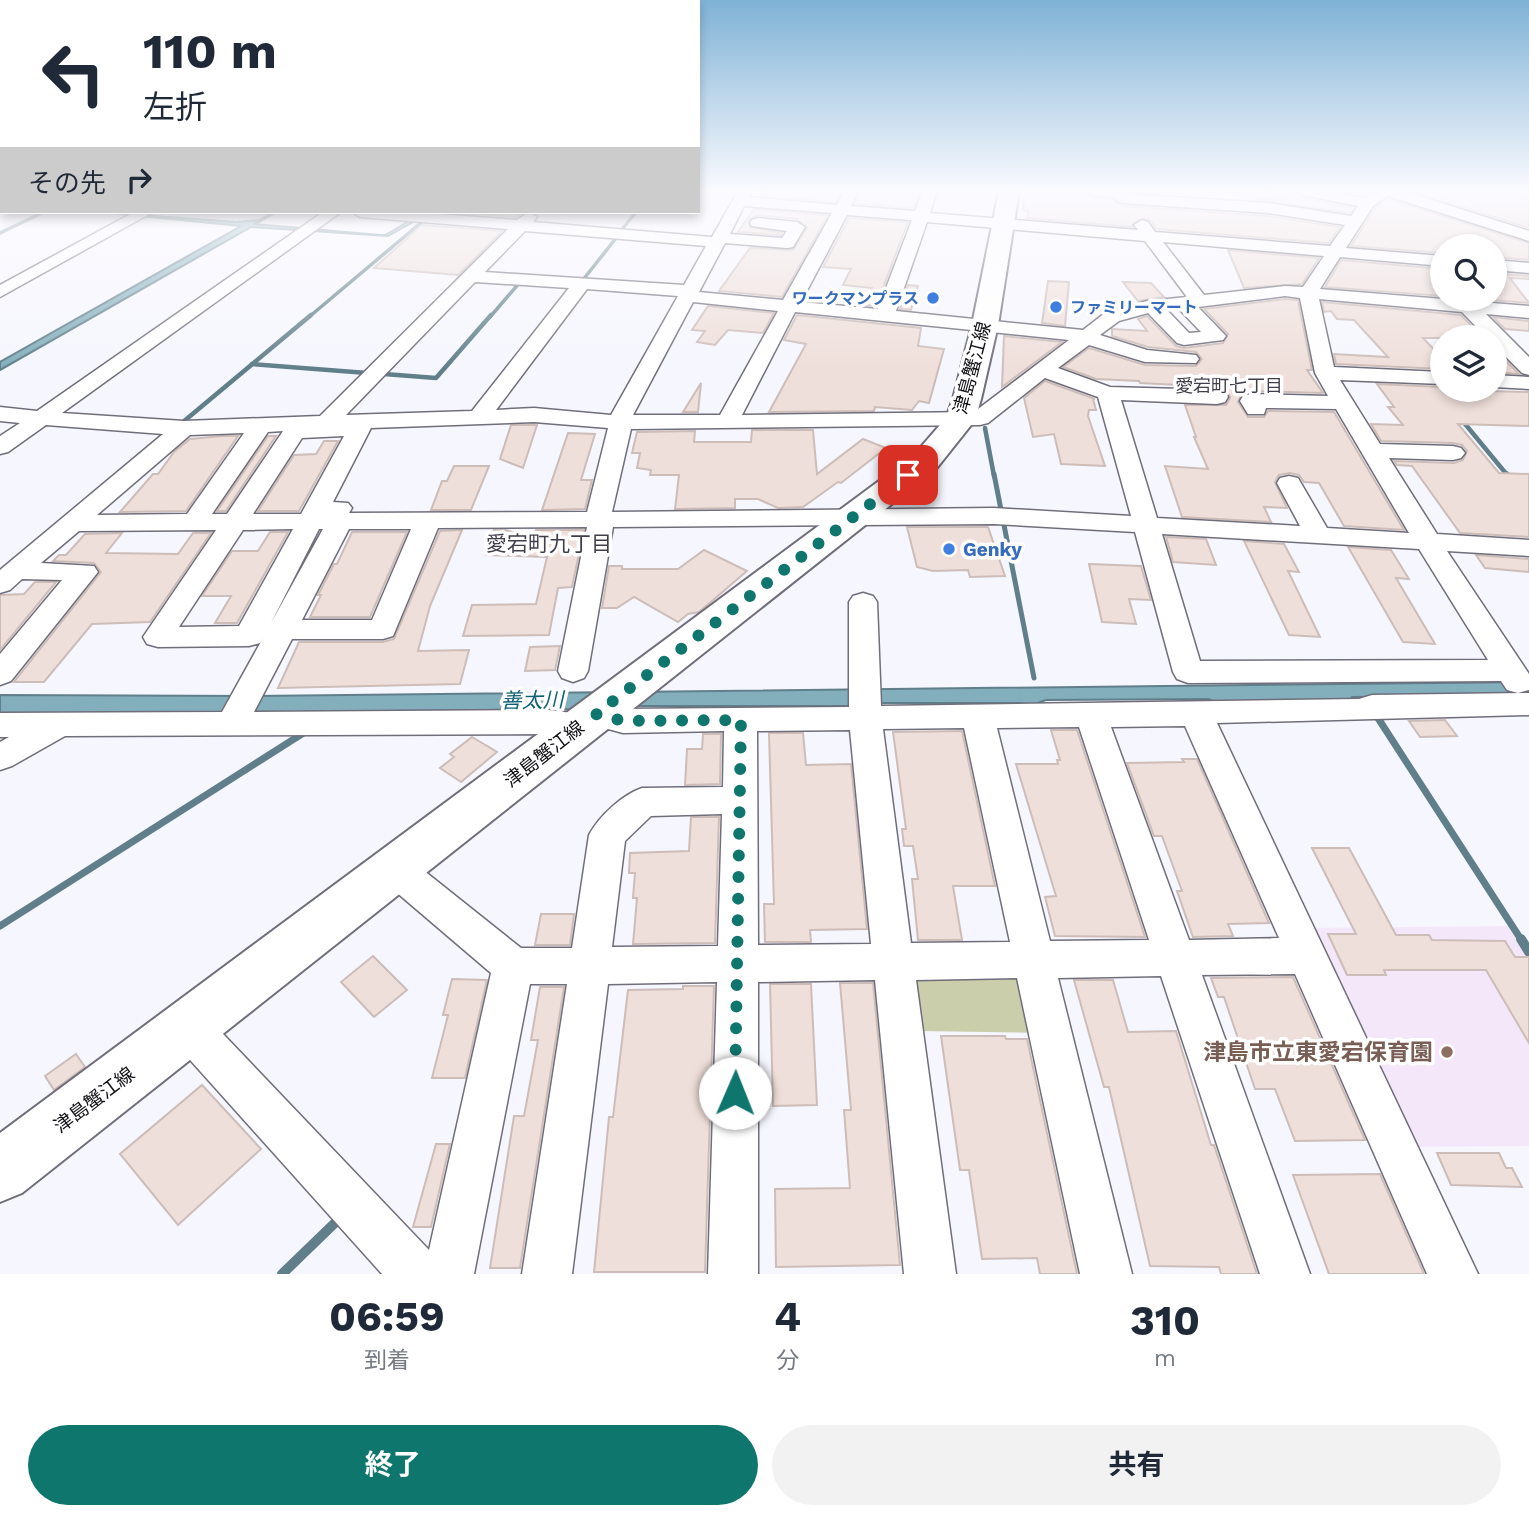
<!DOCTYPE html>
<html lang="ja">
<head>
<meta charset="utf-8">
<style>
  body { margin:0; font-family:"Work Sans","Noto Sans JP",sans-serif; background:#f2f2f3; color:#1f2937; height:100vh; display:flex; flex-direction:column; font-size:26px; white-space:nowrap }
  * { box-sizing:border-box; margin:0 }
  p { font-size:23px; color:#747a83 }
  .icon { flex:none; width:38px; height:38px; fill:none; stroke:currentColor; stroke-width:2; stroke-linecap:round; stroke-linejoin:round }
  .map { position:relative; height:1274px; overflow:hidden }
  .details { display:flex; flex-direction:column; background:#fff; flex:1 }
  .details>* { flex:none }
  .top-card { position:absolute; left:0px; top:0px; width:700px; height:214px; box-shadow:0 4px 10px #0003; background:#fff; color:#1f2937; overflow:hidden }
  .buttons { position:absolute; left:1430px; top:234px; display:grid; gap:14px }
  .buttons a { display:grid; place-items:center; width:77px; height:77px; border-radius:50%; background:#fff; box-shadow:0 4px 10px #0003; font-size:35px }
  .pin { position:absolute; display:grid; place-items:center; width:60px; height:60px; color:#fff; margin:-30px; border-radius:14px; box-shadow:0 4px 10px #0006 }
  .me { position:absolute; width:77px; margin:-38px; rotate:1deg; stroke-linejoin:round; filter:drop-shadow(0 0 5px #0008) }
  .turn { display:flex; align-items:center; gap:24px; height:147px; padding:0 28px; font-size:32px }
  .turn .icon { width:91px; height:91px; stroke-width:2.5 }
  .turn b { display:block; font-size:49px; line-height:60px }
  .then { display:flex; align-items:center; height:66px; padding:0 28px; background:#0003; gap:14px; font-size:26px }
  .eta { display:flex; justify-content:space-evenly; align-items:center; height:119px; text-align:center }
  .eta b { font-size:42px; font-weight:700; line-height:49px }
  .action { display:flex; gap:14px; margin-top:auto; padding:14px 28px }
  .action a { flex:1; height:80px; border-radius:42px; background:#0f766e; color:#fff; font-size:28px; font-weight:700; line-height:80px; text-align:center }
  .action a+a { background:#f2f2f3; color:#1f2937 }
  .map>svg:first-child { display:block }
</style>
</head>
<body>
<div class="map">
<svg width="1529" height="1274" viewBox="0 0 1529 1274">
  <rect width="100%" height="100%" fill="#f6f6fe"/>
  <path fill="#f5e7fa" d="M1509,926l20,32v188l-118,1 -104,-219z"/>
  <path fill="#caceab" d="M922,973h99l22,60 -122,-2 -7,-51z"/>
  <g fill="#83aebc" stroke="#617f8a" stroke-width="2">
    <path d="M100,212l137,10 23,-2 -5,4 125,11h5l40,-23h6l-43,24 -137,-9 -251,143v-8l241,-136z"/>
    <path d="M1529,682v13l-177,2 -5,5 -128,1 -11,-4 -162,1 -14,5 -12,-2h-156l-6,3h-233l-28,3 -597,6v-20l253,1z"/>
  </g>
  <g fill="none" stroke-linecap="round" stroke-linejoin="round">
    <g stroke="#617f8a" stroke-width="3.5">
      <path d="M256,223l19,-11"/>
      <path d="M0,233l44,-21"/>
      <path d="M619,233l17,-21"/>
      <path d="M577,281h5l35,-44"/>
      <path d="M309,317l114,-96"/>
      <path d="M490,317l31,-36"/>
    </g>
    <g stroke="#617f8a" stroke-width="4.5">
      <path d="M252,364l115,9"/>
      <path d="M384,374l52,4 55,-63"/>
      <path d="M1461,419l47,57"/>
      <path d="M183,422l128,-107"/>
      <path d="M985,428l9,48"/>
    </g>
    <g stroke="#617f8a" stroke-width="5">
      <path d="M994,474l40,204"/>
      <path d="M1507,474l3,4"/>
    </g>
    <g stroke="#617f8a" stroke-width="7">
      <path d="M1376,715l146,226"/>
      <path d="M0,926l305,-194"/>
    </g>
    <g stroke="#617f8a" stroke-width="10">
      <path d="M1521,939l8,13"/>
      <path d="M282,1274l58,-56"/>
    </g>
  </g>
  <g fill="#efdfda" stroke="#cdbdb9" stroke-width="2">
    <path d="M780,191h62l-6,11 -73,-6 15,-2z"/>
    <path d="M858,191l24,2 38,-2 -7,17 -58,-4z"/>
    <path d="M1025,191h58l8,6 22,2 9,7 146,10 72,11 -11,16 -173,-14 -6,-9 -7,-2 -10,5 -1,4 -105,-9 1,-7 -5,-1z"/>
    <path d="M1278,191h17l8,7 51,10 -4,5 -94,-13h25z"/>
    <path d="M1413,191h80l28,4v3l8,1v29z"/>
    <path d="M1388,199l141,44v17l-35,-3v-10h-52v6l-91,-7 24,-38z"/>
    <path d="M754,209l74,6 -46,82 -63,-6 31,-43 43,2 14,-22 -10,-9 -39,-4 -8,4v8l32,6 -1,2 -43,-3z"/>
    <path d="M448,212l19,1 58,-1 -9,5z"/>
    <path d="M849,218l59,4 -32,84 -11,-1 7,-17 -29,-3 8,-16 -28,-2z"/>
    <path d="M422,225l80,6 -44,44 -84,-7z"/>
    <path d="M1228,250l91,8 -17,26 -58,4z"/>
    <path d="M1341,260l101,9v27l-117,-9z"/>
    <path d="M1494,273l35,3v3l-19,-1 19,25 -51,-4h16z"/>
    <path d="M1048,281l21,1 -4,44 -23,-3z"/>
    <path d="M1123,282l28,1 13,14 -26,4z"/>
    <path d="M908,285l10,1 -7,24 -11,-1z"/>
    <path d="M1285,299l13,1 14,70h-5l16,23 -72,-2 -10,4 -3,7 10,15h16l4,-6 66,1 70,118 -60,-4 -25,-43 -15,-1 -5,-7 -9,-2 -11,2 -4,7 12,26 -23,-1 7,15 -89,-5 -17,-51 43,3 -14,-32h2l-11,-32h41l4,-7 -3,-7 -10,-4 -77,-4 -1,-2 -43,-2 -33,-12 26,-19 56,17 51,1 6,-7 -6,-7 -48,-5 -36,-11v-7l35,2 -9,-12 9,-3 29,30 8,2 39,-5 5,-9 -24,-25z"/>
    <path d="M1322,302l139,13 22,23h-60l19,20v11l-106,-5 -2,-10 54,3 -34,-37 -17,-1 -6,-8 -7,1z"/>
    <path d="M708,306l66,7 -11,20 -35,-3 -13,15 -18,-3 8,-11 -13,-1z"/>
    <path d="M797,315l124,13 -3,18 26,3 -15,54 -10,-2 -7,9 -37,-3 -1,4 -105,1 37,-68 -22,-4z"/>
    <path d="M1493,317l36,4v10l-24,-2z"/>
    <path d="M1004,336l58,6 -60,45z"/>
    <path d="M1494,349l25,25 -25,-2z"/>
    <path d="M1045,381l50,18h-2l3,11h-7l-1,6 17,50 -44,-2 -7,-30 -21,3 -9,-39z"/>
    <path d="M701,383l-3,29h-15z"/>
    <path d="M1377,384l65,3v3l87,2v34l-71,-2 41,49 30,1v63l-69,-4 -48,-67 -15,-1 -3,-4 60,2 9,-3 4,-9 -5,-6 -9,-2 -72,-2 -10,-17 32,1 -15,-18h6z"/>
    <path d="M511,425h26l-14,43 -23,-9z"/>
    <path d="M752,430h61l4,44 46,-35 23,9 -45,35 -3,-1 -35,25 -25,1 -20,-9h-23v9l-60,1 4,-34h-29l1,-5 -14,-2 3,-15h-8l5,-21 58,-1 -1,11h57z"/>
    <path d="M568,433l27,1 -14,46h11l-7,29 -43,1z"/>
    <path d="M222,436h16l-52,75 -66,1 33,-38h5l16,-22 16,-13z"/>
    <path d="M268,436h8l-50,75h-9z"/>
    <path d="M324,441h14l-39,70h-41l36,-56 22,-1z"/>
    <path d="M454,466h35l-18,44h-40l11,-29h5z"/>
    <path d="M907,527h81l17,49 -35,1 -2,-7 -35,1 -16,-4z"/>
    <path d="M462,530l-32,76 -12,45 51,-1 -9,34 -182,4 21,-46h84l11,-3 46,-108z"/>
    <path d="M494,530h12l27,9 3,-9h48l-12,57 -14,1 -9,47 -86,1 9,-31 64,-1 11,-47 -61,-2z"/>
    <path d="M270,532h18l-51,91h-22l16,-27h-29l30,-45h26z"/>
    <path d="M352,532h55l-37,85h-60l11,-22h-3l16,-31h3z"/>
    <path d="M122,533l-16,20 72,1 15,-21h18l-61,89 -58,2 -48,58h-30l87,-110 -7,-9 -41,-2 6,-6h7l19,-21z"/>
    <path d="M1166,537l40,2 10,26 -43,-3z"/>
    <path d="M1244,541l40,3 15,28 -11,-1 32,66 -31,-2z"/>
    <path d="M1348,547l43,3 18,29 -13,-1 39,66 -32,-2z"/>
    <path d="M704,550l43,21 -48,41 -11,2 -10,8 -44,-25 -17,11h-15l7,-42h13v3h56z"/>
    <path d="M1476,555l53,4v13l-44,-4z"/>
    <path d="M1089,564l52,2 10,34 -22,-1 7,25 -34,-2z"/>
    <path d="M35,582h21l-56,68v-55l24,-1z"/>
    <path d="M560,646l-5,24 -30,1 5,-24z"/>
    <path d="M1445,720l12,16 -37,1 -11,-16z"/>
    <path d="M1051,730h26l68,207 -90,-1 -10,-39 11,-1 -40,-132h42l-1,-4h3z"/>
    <path d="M962,731l33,155h-42l9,54h-44l-6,-61h6l-5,-33h-9l-2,-17h4l-13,-97z"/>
    <path d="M769,733h34l3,32 45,-1 16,165 -57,1 1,12h-46l-1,-38h10z"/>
    <path d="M703,734h18l-1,50 -35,1 2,-36h15z"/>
    <path d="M472,737l25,15 -36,30 -21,-14 14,-11 -4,-3z"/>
    <path d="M1182,759h15l72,164 -41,1 5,12 -40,1 -16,-46h5l-20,-55h-8l-27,-73 57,-1z"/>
    <path d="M691,817h28l-4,126 -82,1 4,-46h-4l2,-25h-6l1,-20 59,-2z"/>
    <path d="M1312,848h37l47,87h33l3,5 73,1 10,16h14v86l-43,-73h-102l2,5h-39l-19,-41h28z"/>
    <path d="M541,914h33l-4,31h-35z"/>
    <path d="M373,956l34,34 -33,27 -33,-35z"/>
    <path d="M1293,977l72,163 -70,1 -20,-52h-20l-31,-92h-6l-7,-19z"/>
    <path d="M452,979l35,1 -22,98h-33l16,-63h-5z"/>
    <path d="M1074,980h39l15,52 48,-1 35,114h3l43,129h-36l-2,-7 -69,-1 -41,-179h-5z"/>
    <path d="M840,983h33l27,282 -124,2 -1,-78 75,-1 -6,-78h7z"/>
    <path d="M770,984h41l6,121 -44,1z"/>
    <path d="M683,986h31l-9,286h-111l15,-155h4l15,-127 55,-1z"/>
    <path d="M540,987h24l-44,281h-30l24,-152h10l14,-76h-7z"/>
    <path d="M941,1036h64l1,3h21l50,235h-37l-3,-16 -55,1 -13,-89h-9z"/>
    <path d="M76,1054l9,13 -31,23 -9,-14z"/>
    <path d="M202,1085l59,64 -83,76 -58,-71z"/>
    <path d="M436,1144h14l-19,83h-18z"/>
    <path d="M1437,1153h62l7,15h6l10,19 -71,-2z"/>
    <path d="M1380,1174l44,100h-95l-36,-99z"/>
  </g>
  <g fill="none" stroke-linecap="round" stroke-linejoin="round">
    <defs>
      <g id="minor">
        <path d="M738,191h14l-3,6 88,8 8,-14h10l2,3 -6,12 64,5 8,-20h14l-7,22 208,17 -4,-5 8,-5 6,2 7,10 175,14 15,-21 -77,-12 -146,-10 -5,-2 -2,-4 -23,-2 -7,-4h39l1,3 143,9 83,13 7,-10 -54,-11 -7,-4h31l37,7 11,-7h28l125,40v10l-141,-45 -15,10 -27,42 96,8v10l-102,-9 -20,32 209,17v12l-43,-4 43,43v18l-7,-2 -28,-28v-7h-7l-25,-26 -143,-13 15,68 108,5v12l-102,-4 40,64 73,2 8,2 4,5 -4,5 -8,2 -64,-2 48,76 92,6v16l-82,-5 82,123v16l-11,3 -11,-3 -6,-9 -313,2 -11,-4 -4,-7 -38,-140 -141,-8 -381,3 -25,144 -4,7 -11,4 -11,-4 -4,-7 29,-144 -149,1 -45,108 -10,3h-91l-38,73 295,-2 31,4 5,-8 11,-4 27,7 226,-2v-105l4,-6 10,-3 10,3 4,6 4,104 478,-7 13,-4 157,-2v22l-312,8 261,551h-51l-132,-300 -93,1 108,299h-50l-99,-298 -103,2 74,296h-52l-63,-296 -101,2 40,294h-52l-29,-294 -117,2v292h-50l9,-292 -109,2 -36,290h-50l45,-290h-37l-56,290h-92l-208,-232 -6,-14 6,-14 15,-6 15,6 225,236 62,-277 -109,-93 -6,-11 6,-11 13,-4 13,4 113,90h51l17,-113c10,-19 33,-40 53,-47l81,-1 1,-56 -101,2 -26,-7 -4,8 -12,4 -32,-4 -484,2 -53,30 -12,4v-28l9,-5h-9v-24l222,-1 41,-74 -3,5 -11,3 -91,1 -11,-3 -4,-7 73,-107 -137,1 -38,32 53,3 4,6 -87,109 -11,4v-31l62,-74 -40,-1 -12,11 -10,3v-23l163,-136 -117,-9 -38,27 -8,2v-18l20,-13 -20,-2v-14l37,4 286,-199h18l-279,201 122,8 136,-5 188,-187 -148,-12 -8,-5h61l104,8 12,-8 8,5 -4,5 179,15zM744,206l88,7 -49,87 -84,-8 26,-49 62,5 6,-1 12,-20 -8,-5 -39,-4 -6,2 -2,3 2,3 35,5 -5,7 -52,-4zM847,215l65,5 -34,89 -77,-7zM927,222l218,19 42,56 -40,4 -42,12 -22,17 -187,-19zM525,231l181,15 -22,39 -199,-13zM1163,242l161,14 -21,31 -18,-1 -81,9zM475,282l94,6 -97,123 -126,4zM587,289l91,7 -67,119 -77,-7 -38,2zM1285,296l15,2 15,75 13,23 -77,-2 -8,2 -3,5 8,13h16l2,-6 70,1 73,124 -82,-5 -29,-50 -9,-2 -9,2 -3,5 23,43 -143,-8 -36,-118 96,4 8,-2 3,-5 -3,-5 -8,-2 -107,-3 -52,-19 31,-23 56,17 51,1 3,-4 -3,-4 -49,-5 -47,-15 19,-14 29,-8 29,30 7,2 39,-5 3,-4 -28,-29zM693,302l85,9 -58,104h-87zM1179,309l22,23 -12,1 -22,-23zM795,312l274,28 -95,72 -232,3zM1045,378l53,19 33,119 -137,-8 -382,4 19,-83 349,-4 8,-2zM534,422l74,6 -21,84 -238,1 3,-5 -4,-5 -15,-1 38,-74zM283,431l-56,83h-15l56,-82zM244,433l-57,81 -90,1 93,-80zM344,436l-43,78h-48l49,-76zM293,529l-54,97 -60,1 64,-97zM319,529h4l-52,94zM349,529h62l-39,91h-70zM1162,534l257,15 69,111 -288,1zM1185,726l94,212 -90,2 -78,-213zM1079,727l70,213 -99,1 -53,-213zM964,728l46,214 -99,1 -28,-214zM850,730l21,214 -113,1 -1,-214zM722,814l-4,132 -106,1 13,-106 26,-25z"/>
        <path d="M134,212h19l-153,85v-12z"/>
        <path d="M1494,260l35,3v10l-35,-3z"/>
        <path d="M1494,375l35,2v12l-35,-2z"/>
      </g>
      <path id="major" d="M999,191h20l-21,134 -17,74 -6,21 -39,49 -914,724 -22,9v-69l914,-678 32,-37 7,-19 19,-74z"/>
    </defs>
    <use href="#minor" stroke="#706e7b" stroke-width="3"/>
    <use href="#major" stroke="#706e7b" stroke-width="4"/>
    <use href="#minor" fill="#fff" fill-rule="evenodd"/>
    <use href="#major" fill="#fff" fill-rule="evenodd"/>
  </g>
  <linearGradient id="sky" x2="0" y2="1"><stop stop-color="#7fb2d6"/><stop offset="0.52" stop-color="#fbfbff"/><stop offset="1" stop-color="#fbfbff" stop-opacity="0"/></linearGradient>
  <rect width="1529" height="369" fill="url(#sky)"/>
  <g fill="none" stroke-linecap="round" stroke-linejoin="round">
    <path stroke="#0f766e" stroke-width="12" stroke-dasharray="0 21.6" d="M735,1093l6,-373 -118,1 -27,-7 312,-239"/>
  </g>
  <g fill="#3f7fe0" stroke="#fff" stroke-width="2.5">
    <circle cx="933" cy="298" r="7"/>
    <circle cx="1056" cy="307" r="7"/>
    <circle cx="949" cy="549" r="7"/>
  </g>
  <circle fill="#8d6e63" stroke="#fff" stroke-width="2.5" cx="1447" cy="1052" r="7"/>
  <g text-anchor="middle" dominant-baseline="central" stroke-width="7" stroke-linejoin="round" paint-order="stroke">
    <g font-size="16" font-weight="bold" fill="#366cbe" stroke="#fff" text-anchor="end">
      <text x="919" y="298">ワークマンプラス</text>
      <text x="1070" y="307" text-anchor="start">ファミリーマート</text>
    </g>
    <g font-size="18" fill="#403e4a" stroke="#fff">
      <text x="1229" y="385">愛宕町七丁目</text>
    </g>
    <g font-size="19" fill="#111116" stroke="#fff">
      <text transform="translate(972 368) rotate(-75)">津島蟹江線</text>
      <text transform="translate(544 754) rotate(-38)">津島蟹江線</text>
      <text transform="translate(94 1100) rotate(-37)">津島蟹江線</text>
    </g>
    <g font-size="19" font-weight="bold" fill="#366cbe" stroke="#fff" text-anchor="start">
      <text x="963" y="549">Genky</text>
    </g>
    <g font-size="21" fill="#403e4a" stroke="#fff">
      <text x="549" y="543">愛宕町九丁目</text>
    </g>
    <g font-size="21" font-style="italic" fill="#0d6276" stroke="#fff">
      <text transform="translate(532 700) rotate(-1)">善太川</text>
    </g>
    <g font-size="23" font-weight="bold" fill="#785e54" stroke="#fff" text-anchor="end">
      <text x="1433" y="1052">津島市立東愛宕保育園</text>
    </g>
  </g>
</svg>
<div class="buttons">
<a><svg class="icon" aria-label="search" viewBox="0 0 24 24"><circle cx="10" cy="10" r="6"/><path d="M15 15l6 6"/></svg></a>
<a><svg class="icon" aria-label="layers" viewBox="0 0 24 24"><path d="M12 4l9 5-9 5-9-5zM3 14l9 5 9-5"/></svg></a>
</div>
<div class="pin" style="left:908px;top:475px;background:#d93025"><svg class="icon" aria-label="arrive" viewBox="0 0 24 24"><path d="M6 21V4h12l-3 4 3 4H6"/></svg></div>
<svg class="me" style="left:735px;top:1093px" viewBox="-20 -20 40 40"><circle r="19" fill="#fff"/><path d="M0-13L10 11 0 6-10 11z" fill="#0f766e"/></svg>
<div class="top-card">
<div class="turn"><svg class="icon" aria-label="left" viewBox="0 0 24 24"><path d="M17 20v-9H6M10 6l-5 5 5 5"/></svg><div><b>110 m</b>左折</div></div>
<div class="then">その先<svg class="icon" aria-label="right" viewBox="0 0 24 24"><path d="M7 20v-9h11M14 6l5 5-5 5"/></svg></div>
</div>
</div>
<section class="details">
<div class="eta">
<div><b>06:59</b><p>到着</p></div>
<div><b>4</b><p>分</p></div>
<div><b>310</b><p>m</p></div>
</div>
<div class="action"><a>終了</a><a>共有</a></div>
</section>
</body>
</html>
